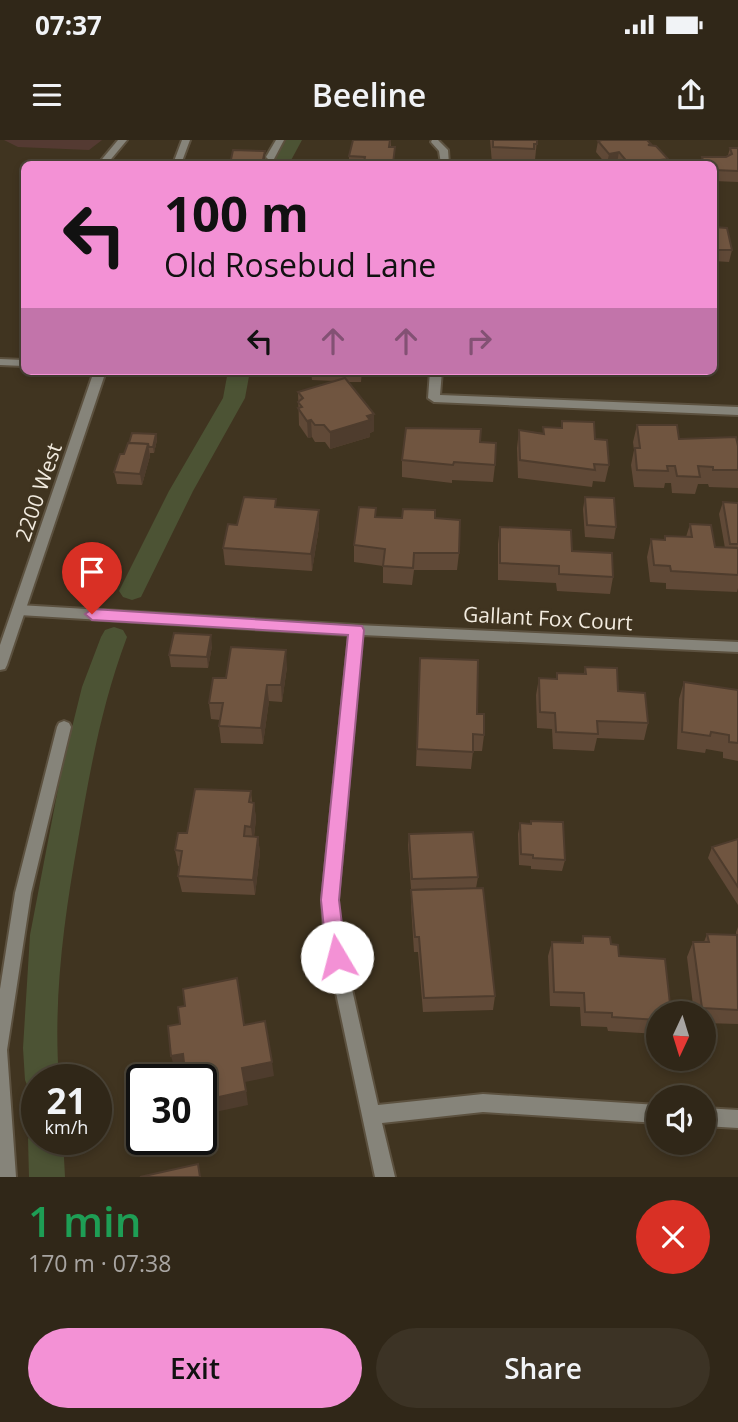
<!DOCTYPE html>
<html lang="en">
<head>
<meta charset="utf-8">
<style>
  body { margin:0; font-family:"Open Sans",sans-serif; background:#3c3325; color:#f1f3f6; height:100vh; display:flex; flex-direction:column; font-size:26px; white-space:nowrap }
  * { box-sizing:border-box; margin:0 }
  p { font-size:23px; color:#a8a5a2 }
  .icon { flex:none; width:38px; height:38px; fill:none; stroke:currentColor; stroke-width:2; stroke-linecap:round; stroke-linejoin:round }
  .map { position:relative; height:1037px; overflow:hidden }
  .details { display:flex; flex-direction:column; background:#302718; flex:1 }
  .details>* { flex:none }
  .hud { position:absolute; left:21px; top:21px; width:696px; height:214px; border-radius:10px; box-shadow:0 4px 10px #0003,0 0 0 2px #4b4437; background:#f391d5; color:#111; overflow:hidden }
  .needle { width:46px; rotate:184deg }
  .buttons { position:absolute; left:646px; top:861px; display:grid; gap:14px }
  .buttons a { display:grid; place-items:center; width:70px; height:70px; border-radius:50%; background:#302718; box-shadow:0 4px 10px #0003,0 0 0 2px #4b4437; font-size:35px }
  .speed { position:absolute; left:21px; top:924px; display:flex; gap:14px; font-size:35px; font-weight:700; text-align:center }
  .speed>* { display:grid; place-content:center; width:91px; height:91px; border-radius:50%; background:#302718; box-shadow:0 4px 10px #0003,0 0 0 2px #4b4437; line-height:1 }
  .speed small { font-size:18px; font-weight:400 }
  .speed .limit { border:4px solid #111; border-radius:10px; background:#fff; color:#111 }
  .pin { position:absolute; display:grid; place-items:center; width:60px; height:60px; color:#fff; margin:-72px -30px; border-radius:50% 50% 50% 0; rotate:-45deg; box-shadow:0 0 7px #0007 }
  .pin .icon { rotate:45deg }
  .me { position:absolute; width:77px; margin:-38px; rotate:352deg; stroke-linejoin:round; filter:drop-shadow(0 0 5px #0008) }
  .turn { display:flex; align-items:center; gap:24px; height:147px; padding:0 28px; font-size:32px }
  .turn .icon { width:91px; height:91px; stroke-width:2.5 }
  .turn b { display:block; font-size:49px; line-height:60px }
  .lanes { display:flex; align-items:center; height:66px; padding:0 28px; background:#0003; justify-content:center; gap:35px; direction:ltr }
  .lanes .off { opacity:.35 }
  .round { display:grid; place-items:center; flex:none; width:74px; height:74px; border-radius:37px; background:#3c3325 }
  .overview { display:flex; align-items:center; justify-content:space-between; height:119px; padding:0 28px }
  h1 { font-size:42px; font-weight:600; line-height:52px; color:#1e9e55 }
  .primary-button { display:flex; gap:14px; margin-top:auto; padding:14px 28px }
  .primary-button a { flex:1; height:80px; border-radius:42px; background:#f391d5; color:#111; font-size:28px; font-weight:600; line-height:80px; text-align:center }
  .primary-button a+a { background:#3c3325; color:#f1f3f6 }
  .status { display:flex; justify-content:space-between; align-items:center; height:49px; padding:0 35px; background:#302718; direction:ltr }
  .status svg { height:19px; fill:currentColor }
  header { display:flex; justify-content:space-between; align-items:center; height:91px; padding:0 28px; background:#302718; font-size:32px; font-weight:600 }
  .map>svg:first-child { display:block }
</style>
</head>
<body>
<div class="status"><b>07:37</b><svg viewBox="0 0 49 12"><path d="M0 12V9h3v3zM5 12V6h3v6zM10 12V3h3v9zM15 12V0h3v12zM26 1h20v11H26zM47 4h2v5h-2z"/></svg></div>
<header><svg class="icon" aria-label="menu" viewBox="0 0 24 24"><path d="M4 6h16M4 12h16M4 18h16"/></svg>Beeline<svg class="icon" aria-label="share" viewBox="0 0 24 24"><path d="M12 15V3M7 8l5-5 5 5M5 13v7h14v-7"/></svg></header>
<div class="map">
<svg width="738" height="1037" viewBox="0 0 738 1037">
  <rect width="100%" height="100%" fill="#403420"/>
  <path fill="#543a32" d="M4,0h98l-13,10 -71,-3z"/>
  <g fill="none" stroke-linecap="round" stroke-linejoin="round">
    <g fill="#4c5334" fill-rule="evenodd">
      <path d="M286,0h16l-13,24h-16z"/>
      <path d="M228,231h22l-5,27 -52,93 -52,106 -9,3 -9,-3 -4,-6 50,-100 54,-93z"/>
      <path d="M114,487l9,3 4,7c-25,66 -37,133 -49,203 -14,79 -25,159 -19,240h-22v14l-7,-2 -5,-12 -2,-32 7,-113 32,-167 20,-81 19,-50 4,-7z"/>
      <path d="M37,985v14h26l2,38h-36l-1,-38 5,-12z"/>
    </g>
    <defs>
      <g id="service">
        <path d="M118,0h9l-20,24h-9z"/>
        <path d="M276,0h8l-10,19h-6l-2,-2z"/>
        <path d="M0,219l24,1v6l-24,-1z"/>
        <path d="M64,581l5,2 2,4 -40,166 -24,157 9,127h-16v-188l15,-96 42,-166 2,-4z"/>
      </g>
      <g id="minor">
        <path d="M432,0h6l10,10 1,14h-8l-2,-13 -8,-9z"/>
        <path d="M430,231h12l-2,24 298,12v8l-304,-13 -6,-4z"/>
        <path d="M19,465l337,20 382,17v10l-376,-17 -24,265 2,36 38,169 105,-11 175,11v18l-175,-11 -101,11 13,54h-20l-51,-241 -2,-36 27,-265 -330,-20 -7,-5z"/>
        <path d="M704,968l34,2v18l-34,-2z"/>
      </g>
      <g id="tertiary">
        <path d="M182,0h8l-9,24h-8z"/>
        <path d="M94,231h12l-99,294 -2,4 -5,1v-25z"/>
      </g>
    </defs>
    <use href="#service" stroke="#5c513f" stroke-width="4"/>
    <use href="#minor" stroke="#5c513f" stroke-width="4"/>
    <use href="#tertiary" stroke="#5c513f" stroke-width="4"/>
    <use href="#service" fill="#86847a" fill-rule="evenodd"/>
    <use href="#minor" fill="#86847a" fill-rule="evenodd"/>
    <use href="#tertiary" fill="#86847a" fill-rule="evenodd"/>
  </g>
  <g fill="#604937">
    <path d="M353,0h38v7l4,17h-46v-8z"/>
    <path d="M490,0h47l-2,20h-2l-1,2 -24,2 -16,-1z"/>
    <path d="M598,1l53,4 16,19h-49l-1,-1 -11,1 -10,-12z"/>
    <path d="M730,8h8v34l-24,-1v-17h-13l1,-7h24l2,-2z"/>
    <path d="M714,87l18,23 -3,12 -15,-1z"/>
    <path d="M311,231h51l-1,11h-13l26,32v17l-4,2v4l-40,12 -5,-7h-10l-3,-5 -4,1 -9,-13 -1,-33 37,-11 -23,-1z"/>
    <path d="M654,231h50l-1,6 -48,-2z"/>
    <path d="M562,281l33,18 14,26 -4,17 -12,-1 -1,6 -74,-9 -1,-30 2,-18 24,3v-6l18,1z"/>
    <path d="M637,285l42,14 59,7v42l-29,-1 -1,-3h-10l-3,10 -23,-1 -1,-10h-6l-1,5 -30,-1 -3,-22 3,-15 -1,-8z"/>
    <path d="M156,294l1,6 -3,13h-4v3l-8,29 -25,-1 -3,-12 10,-18z"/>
    <path d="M480,302l15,23 -2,17 -41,-2v3l-50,-6v-17z"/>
    <path d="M585,357l31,30 -2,12 -29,-2 -2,-28z"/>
    <path d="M723,362l15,1v85l-1,4 -71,-3v-6l-16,-1 -3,-25 4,-18 13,1 1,-4 21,1 4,-13 25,23 10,1 -6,-34z"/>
    <path d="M277,367l42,3v17l-7,44 -87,-6 -2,-17 14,-23z"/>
    <path d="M376,377l59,1 24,35 -2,17h-43l-2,15 -29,-2v-17l-29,-4v-17z"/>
    <path d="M500,387l72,24 41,26 -3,17 -53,-3 -1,-8 -58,-3v-36z"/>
    <path d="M212,506l-4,22 -37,-1 -2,-12z"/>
    <path d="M420,518l57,56 7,21 -2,16h-9l-2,18 -55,-3z"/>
    <path d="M287,527l-5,35 -13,-1 -6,43 -42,-1 -2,-17 1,-6 -9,-1 -2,-16 17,-25z"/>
    <path d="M585,527l33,24 30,32 -4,17 -47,-2 -3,13 -41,-2 -1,-20 -15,-1 -1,-33 3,-17 17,1 1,-6 27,1z"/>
    <path d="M684,542l54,8v71l-15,-3v-6l-17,-3 -1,4 -28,-4 2,-50z"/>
    <path d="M251,651l1,11 2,1 2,16 -2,18h4l2,16 -5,42 -73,-3 -4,-16 2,-10h-2l-3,-16 12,-17z"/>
    <path d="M520,683l11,1 34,36 -3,11 -31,-2v-3l-12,-1 -1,-31z"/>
    <path d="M409,694l69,43 -2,11 -65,1 -3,-44z"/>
    <path d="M738,699v66l-30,-47 4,-11z"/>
    <path d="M411,750l84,106 -2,14 -70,2 -5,-60h-4l-3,-47z"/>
    <path d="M738,787v97l-34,-1v-10h-10l-7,-56 6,-15h11l3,-8 29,1v-3z"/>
    <path d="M583,796l28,8 47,69v21l-50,-3 -1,-4 -26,-1 -1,-19 -30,-1 -2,-50 4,-14 29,1z"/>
  </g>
  <g fill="#4e3c2d">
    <path d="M265,11v13h-3z"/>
    <path d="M619,12l-2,11 -10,1 2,-10z"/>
    <path d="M668,19l-1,5h-35z"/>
    <path d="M374,274v17l-4,2v4l-40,12v-17z"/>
    <path d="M311,280l1,17 -4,1 -1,-17z"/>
    <path d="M156,294l1,6 -3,13 -1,-6z"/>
    <path d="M148,304l2,12 -8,29 -2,-11z"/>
    <path d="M319,370v17l-7,44 -1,-17z"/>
    <path d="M211,495l1,11 -4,22 -1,-11z"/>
    <path d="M286,510l1,17 -5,35 -1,-17z"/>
    <path d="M267,545l2,16 -6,43 -2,-16z"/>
    <path d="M254,663l2,16 -3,24 -2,-16z"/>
    <path d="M258,697l2,16 -5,42 -2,-15z"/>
    <path d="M183,914l3,13 -11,3 -4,-14z"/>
    <path d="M272,922l2,14 -29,6 3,23 -47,10v-14l41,-33z"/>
  </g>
  <g fill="#705540" stroke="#4e3c2d" stroke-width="2">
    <path d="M353,0h37l-1,7h6l-2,16 -29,-1 1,-5 -16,-1z"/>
    <path d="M493,0h44v4h-3v5l-41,-2z"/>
    <path d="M602,0h45l4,4 -3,1 8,1 12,13 -39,5 -10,-12 -10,2 -11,-13z"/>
    <path d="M730,8h8v23l-24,-1v-6h-10l-2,-7h24l6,-3z"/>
    <path d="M233,10l32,1 -3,13h-32z"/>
    <path d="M509,21l25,1v2h-25z"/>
    <path d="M714,87l13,1 5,22h-18z"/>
    <path d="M345,238l29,36 -7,2 3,4 -40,12 -6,-7h-9l-4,-5 -4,1 -9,-13 4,-1 -4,-5 5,-4 -5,-6z"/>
    <path d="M562,281l32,1 1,17 12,1 2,25 -15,-1 1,6 -75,-10 -1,-30 25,4 -1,-7 19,1z"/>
    <path d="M637,285h40l2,14 57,-2 2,9v24h-25v-3l-15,-1 2,11 -23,-1 -2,-10h-8l1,5 -31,-1 -2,-22h5z"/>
    <path d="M406,288l75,1 -1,13 16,1 -1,22 -41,-3 -1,3 -51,-5z"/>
    <path d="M132,293l24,1 -3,13h-4l-1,-3 -19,-1z"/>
    <path d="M128,303l20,1 -8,30 -26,-2 6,-18h4z"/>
    <path d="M244,357l32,2 -1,8 44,3 -8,44 -88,-6 5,-24 9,1z"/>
    <path d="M585,357l29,1 2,29 -29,-2z"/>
    <path d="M723,362l15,1v41h-8z"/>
    <path d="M359,367l17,1 -1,9 27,1 1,-9 32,1v8l25,2 -1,33h-45l-1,15 -30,-2 2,-17 -31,-4z"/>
    <path d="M690,384l21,1 4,22 23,1v27l-67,-4 -1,-5 -16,-1 -3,-26 14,1v-4l27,1z"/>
    <path d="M500,387l71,3 1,21 40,2 1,24 -54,-3v-8l-59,-3z"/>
    <path d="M174,493l37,2 -4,22 -38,-2z"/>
    <path d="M231,507l55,3 -5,35h-14l-6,43 -42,-2 4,-23h-14l4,-25h13z"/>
    <path d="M420,518l58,2 -1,54h7v21l-11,-1v18l-56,-3z"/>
    <path d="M585,527l32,1 1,23 27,2 3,30 -51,-2 1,13 -42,-2 -1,-19 -15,-1 -1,-34 18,1v-6l29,1z"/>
    <path d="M684,542l54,8v53l-9,-1v-7l-18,-3 -1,4 -28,-4z"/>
    <path d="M195,649l56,2 -2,11 5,1 -3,24 -6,-1 -1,10 14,1 -5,43 -75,-4 4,-25 -7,-1 3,-17h9z"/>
    <path d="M531,681l32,1 2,38 -32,-2v-3l-12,-1 -1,-31 11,1z"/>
    <path d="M473,692l5,45 -66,2 -3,-45z"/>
    <path d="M738,699v48l-26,-40z"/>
    <path d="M483,748l12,108 -71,2 -5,-61h-4l-4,-47z"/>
    <path d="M707,794l30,1 1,75 -36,-2 -9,-66h16z"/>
    <path d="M583,796l27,1 1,7 7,1 1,11 46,3 6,54h-13v7l-46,-3v-4l-27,-1 -1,-19 -30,-1 -2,-50 31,1z"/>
    <path d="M237,838l7,47 21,-4 7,41 -30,6 4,23 -45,10v-21h-15l-3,-26 -12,2 -3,-30 12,-2 -2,-17 7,-1 -2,-17z"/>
    <path d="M198,1024l2,13h-60z"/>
  </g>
  <path fill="#f391d5" stroke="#9e5e8a" stroke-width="2" d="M92,469l270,17 2,4 -25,270 7,57 -3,6 -6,2 -7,-2 -3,-6 -6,-57 27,-265 -256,-15 -7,-6z"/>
  <g text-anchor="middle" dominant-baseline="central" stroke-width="6" stroke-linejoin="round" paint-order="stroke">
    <g font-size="21" fill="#f2ebdf" stroke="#403420">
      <text transform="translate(38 352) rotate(-71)">2200 West</text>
      <text transform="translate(548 478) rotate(3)">Gallant Fox Court</text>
    </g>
  </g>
</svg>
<div class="buttons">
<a><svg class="needle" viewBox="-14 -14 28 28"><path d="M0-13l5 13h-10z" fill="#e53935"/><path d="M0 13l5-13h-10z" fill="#a8a5a2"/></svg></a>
<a><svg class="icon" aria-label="sound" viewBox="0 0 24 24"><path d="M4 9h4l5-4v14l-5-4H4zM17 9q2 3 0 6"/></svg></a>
</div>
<div class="speed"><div>21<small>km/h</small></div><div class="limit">30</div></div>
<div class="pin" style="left:92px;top:474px;background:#d93025"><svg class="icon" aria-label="arrive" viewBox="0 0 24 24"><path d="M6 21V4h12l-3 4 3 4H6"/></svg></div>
<svg class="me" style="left:337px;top:817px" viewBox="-20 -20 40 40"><circle r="19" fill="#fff"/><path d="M0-13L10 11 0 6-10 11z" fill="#f391d5"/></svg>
<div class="hud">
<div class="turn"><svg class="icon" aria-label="left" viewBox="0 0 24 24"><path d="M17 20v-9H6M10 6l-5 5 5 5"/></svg><div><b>100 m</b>Old Rosebud Lane</div></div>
<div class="lanes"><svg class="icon" aria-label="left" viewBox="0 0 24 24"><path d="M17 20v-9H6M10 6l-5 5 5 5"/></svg><svg class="icon off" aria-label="ahead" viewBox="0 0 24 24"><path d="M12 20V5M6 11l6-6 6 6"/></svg><svg class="icon off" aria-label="ahead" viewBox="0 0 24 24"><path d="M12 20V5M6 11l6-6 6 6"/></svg><svg class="icon off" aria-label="right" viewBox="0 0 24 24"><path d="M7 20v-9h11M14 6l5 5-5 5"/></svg></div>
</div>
</div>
<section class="details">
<div class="overview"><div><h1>1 min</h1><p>170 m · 07:38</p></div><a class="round" style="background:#d93025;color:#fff"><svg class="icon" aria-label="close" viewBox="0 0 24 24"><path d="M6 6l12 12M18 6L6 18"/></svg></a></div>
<div class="primary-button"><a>Exit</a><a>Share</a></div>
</section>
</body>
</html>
